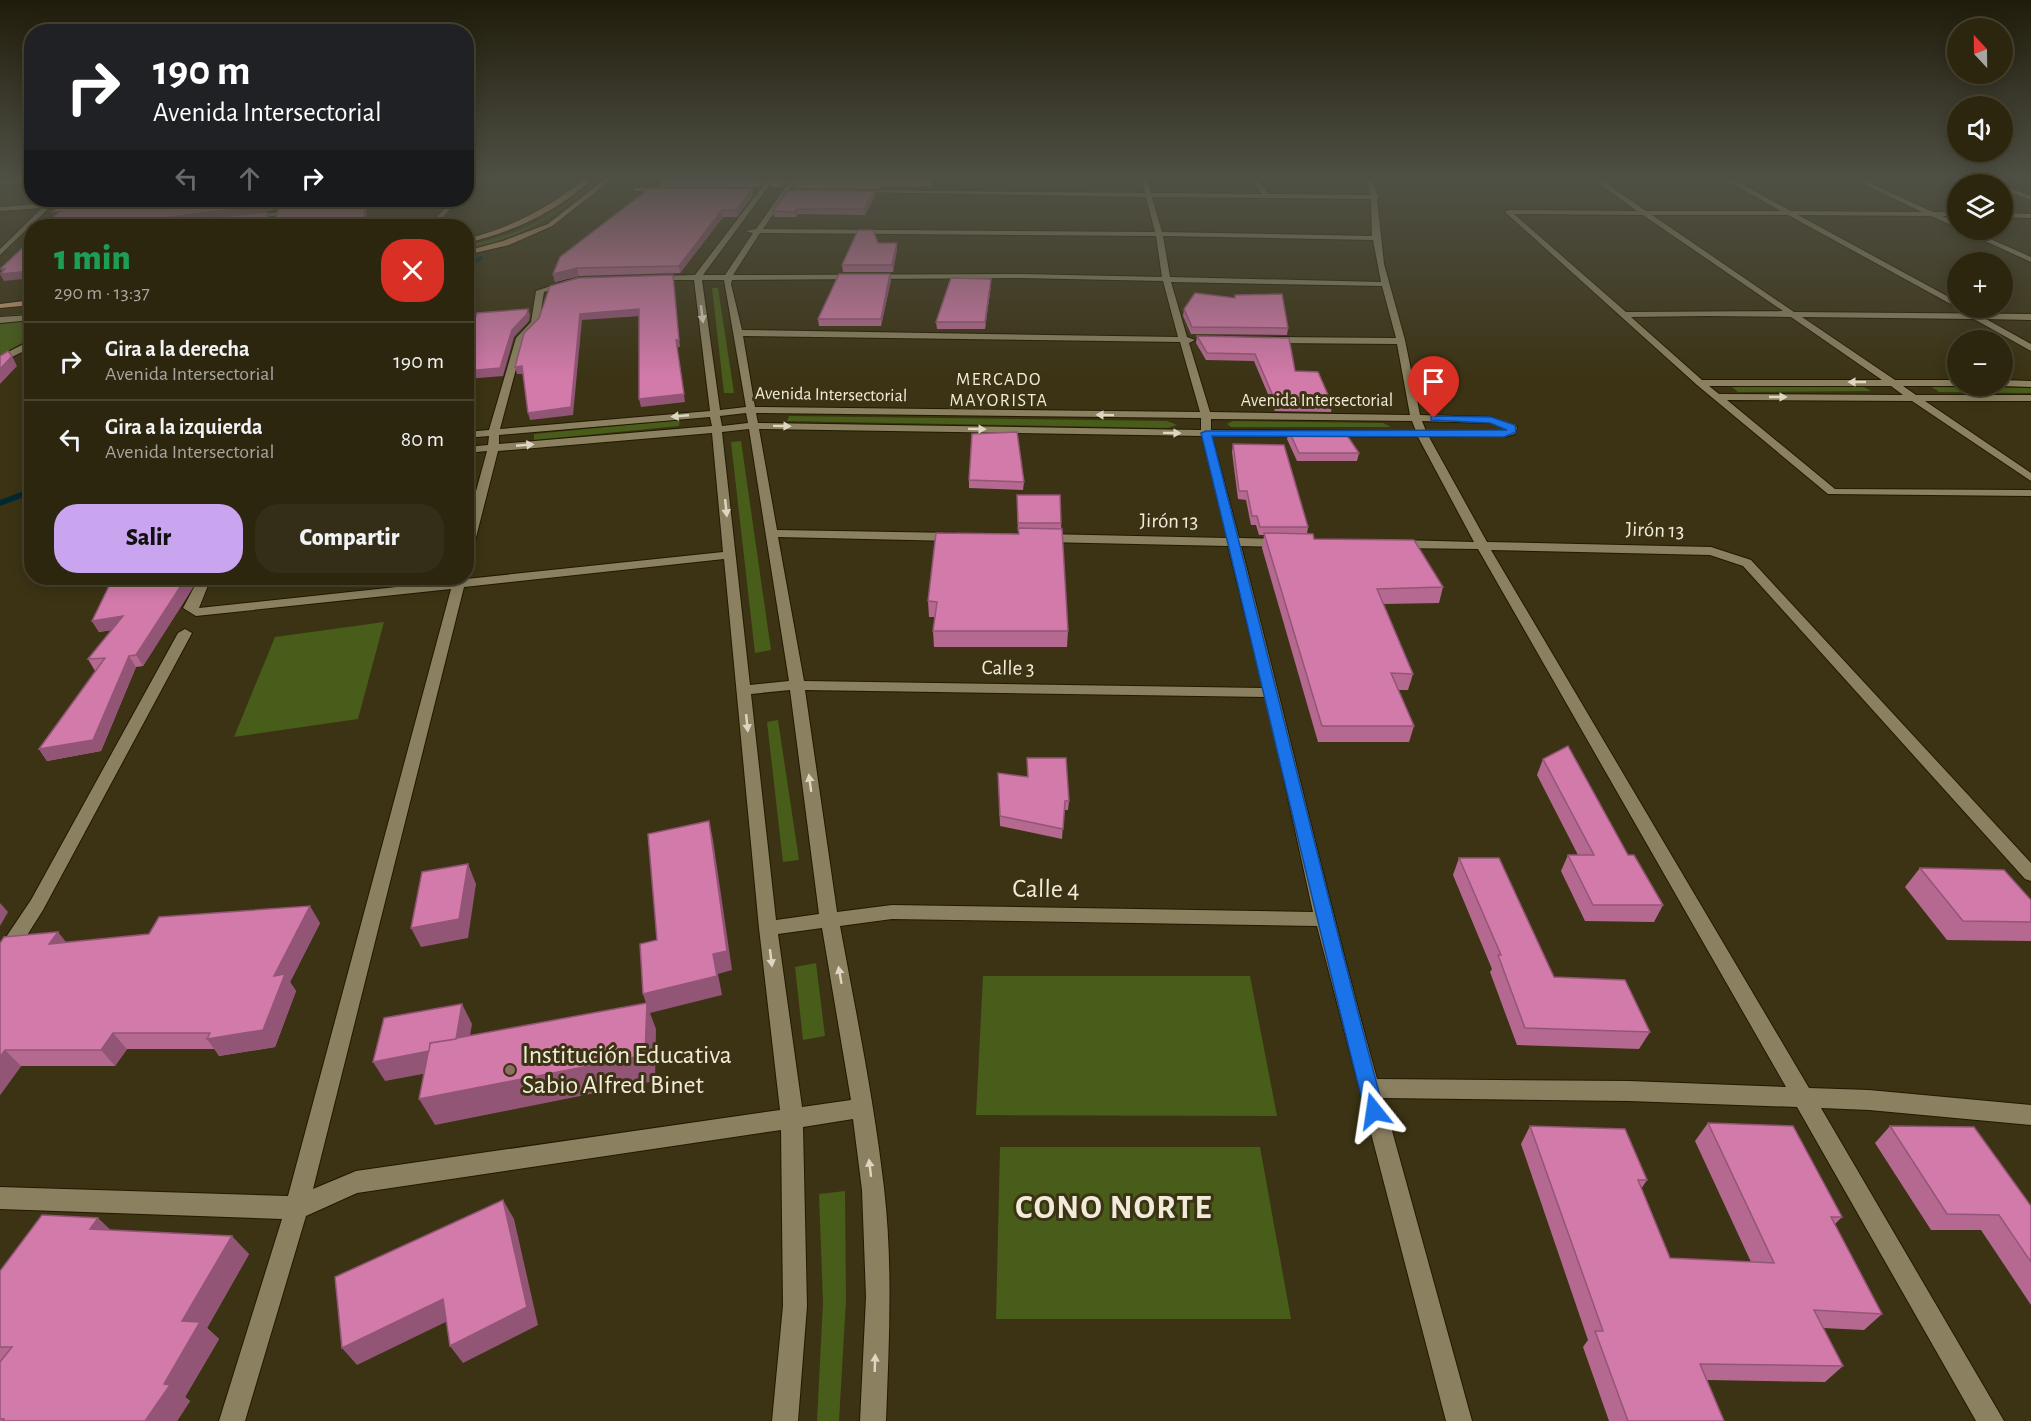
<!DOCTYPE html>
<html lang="es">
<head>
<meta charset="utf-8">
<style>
  body { margin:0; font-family:"Alegreya Sans",sans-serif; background:#342e18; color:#f1f3f6; height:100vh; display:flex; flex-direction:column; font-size:22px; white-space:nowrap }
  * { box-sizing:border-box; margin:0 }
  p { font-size:20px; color:#a6a59e }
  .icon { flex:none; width:33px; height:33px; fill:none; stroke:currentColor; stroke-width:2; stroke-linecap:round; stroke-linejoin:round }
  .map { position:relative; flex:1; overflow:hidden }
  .drawer { position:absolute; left:24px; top:219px; width:450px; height:366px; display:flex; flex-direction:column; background:#2c260f; border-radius:24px; box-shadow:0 3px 15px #0003,0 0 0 2px #48432f }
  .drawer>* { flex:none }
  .top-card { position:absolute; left:24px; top:24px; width:450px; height:183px; border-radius:24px; box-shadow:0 3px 15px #0003,0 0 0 2px #48432f; background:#202124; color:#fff; overflow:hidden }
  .needle { width:39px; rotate:338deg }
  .fabs { position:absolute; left:1947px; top:18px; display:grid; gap:12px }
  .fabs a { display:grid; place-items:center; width:66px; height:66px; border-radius:50%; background:#2c260f; box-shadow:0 3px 15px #0003,0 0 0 2px #48432f; font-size:30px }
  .pin { position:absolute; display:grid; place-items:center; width:51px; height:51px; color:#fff; margin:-62px -26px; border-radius:50% 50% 50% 0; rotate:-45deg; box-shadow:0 0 6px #0007 }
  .pin .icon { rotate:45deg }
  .me { position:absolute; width:66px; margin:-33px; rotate:345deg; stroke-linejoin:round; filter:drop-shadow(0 0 4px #0008) }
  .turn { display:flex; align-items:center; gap:21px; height:126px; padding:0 30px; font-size:27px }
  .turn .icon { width:78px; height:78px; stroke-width:2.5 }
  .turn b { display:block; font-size:42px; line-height:51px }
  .lanes { display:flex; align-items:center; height:57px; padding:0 30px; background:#0003; justify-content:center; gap:30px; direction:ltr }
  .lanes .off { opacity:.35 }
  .round { display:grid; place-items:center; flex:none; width:63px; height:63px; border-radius:24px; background:#342e18 }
  .overview { display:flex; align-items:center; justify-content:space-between; height:102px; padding:0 30px }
  h1 { font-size:36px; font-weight:800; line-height:45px; color:#1e9e55 }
  .button { display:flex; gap:12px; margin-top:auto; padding:12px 30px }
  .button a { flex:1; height:69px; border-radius:24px; background:#c8a5ee; color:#111; font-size:24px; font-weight:800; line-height:69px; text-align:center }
  .button a+a { background:#342e18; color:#f1f3f6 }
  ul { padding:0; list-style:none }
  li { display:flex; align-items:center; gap:18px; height:78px; padding:0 30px; border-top:2px solid #48432f }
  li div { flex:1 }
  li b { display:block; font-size:22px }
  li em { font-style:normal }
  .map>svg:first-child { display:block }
</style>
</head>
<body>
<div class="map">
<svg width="2031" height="1421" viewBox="0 0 2031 1421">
  <rect width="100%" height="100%" fill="#3b3314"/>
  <g fill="#485d19">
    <path d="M597,179h3c-49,39 -71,56 -133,70v-4c59,-12 84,-27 130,-66z"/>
    <rect x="1005" y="179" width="49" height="8"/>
    <path d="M712,288h6l16,105h-10z"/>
    <path d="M31,313v25l-31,17v-39z"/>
    <path d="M1732,387h132l7,4 -133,1z"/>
    <path d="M1932,387l99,1v5l-92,-1z"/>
    <path d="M789,416l378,5 10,4 -9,3 -381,-7z"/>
    <path d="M680,420l-1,6 -145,14v-6z"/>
    <path d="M1233,421l150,2 8,4h-160l-4,-3z"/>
    <path d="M741,441l30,209 -16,3 -24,-211z"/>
    <path d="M384,622l-26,97 -124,18 41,-100z"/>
    <path d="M778,720l21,140 -16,2 -16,-140z"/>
    <path d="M816,963l9,73 -22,4 -8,-73z"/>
    <path d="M983,976h267l27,140 -301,-1z"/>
    <path d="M1000,1147h260l31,172h-295z"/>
    <path d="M845,1191l1,109 -7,121h-22l6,-119 -4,-108z"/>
  </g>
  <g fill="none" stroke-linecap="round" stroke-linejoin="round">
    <g fill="#002934" fill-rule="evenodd">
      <path d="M481,256l2,3 -17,11v-5z"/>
      <path d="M32,488v6l-32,12v-6z"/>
    </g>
    <defs>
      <g id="minor">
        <path d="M32,179v3l-32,2v-4z"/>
        <path d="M768,179h6l-71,96h22l28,-42 -8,-2 11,-2 35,-50h6l-34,50 392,3 -9,-35 -292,-5 3,-2 288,3 -4,-14h6l4,14 111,1 -10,-15h6l10,15 102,1 -3,-16h6l4,16 2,2 -2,2 7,65 21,76 15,75 71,2 26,10 -2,7 -11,3h-75l58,105 224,5 40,13 280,303v18l-6,-2 -282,-313 -33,-11 -219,-5 318,538 60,2 162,15v20l-162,-15 -48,-2 183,313h-28l-179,-314 -168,-6 -246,-3 89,323h-26l-129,-495 -425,-7 -52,7c16,87 34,174 44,262 9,77 5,155 2,233h-26l6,-124 -4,-107 -9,-71 -50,8 4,179 -9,115h-26l11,-115 -2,-176 -424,63 -51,23 -61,205h-26l63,-202 -282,-10v-22l288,9 163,-607 -255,27 -13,-8 16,-30h12l-12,30 254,-27 1,-3 12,1 257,-27 -11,-119 -214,18 -26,102 -6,4v-29l21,-77 -21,2v-6l22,-2 1,-9 -23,2v-6l23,-2 27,-92 15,-16 5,-31 32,-11 4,2 -1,2 -27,8 -5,31 -15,16 -24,90 210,-18 -16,-131h-39l-4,-2 4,-2 40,-1zM1152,197l219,2 1,37 -210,-4zM760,233l396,3 6,41 -142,-3 -287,1zM1163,236l210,4 8,42 -211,-5zM1020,278l143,3 15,56 -436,-7 -11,-46 1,-4zM702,280h22l22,127 -26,3zM1171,282l211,4 14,52 -124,-1 -4,3 4,3 125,1 13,71 -200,-3 -21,-69 6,-3 -8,-3zM743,336l437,6 20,70 -445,-5zM746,413l2,10 -26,3 -2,-10zM756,413l445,5v12l-443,-7zM710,417l2,9 -213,18v-9zM1211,419l201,2 4,10 -205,-1zM1422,421l68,2 17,6 -3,2h-78zM749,429l40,252 -39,4 -28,-253zM759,429l443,7 25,102 -183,-4 -6,4 6,4 184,4 35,142 -459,-7 -26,-144 176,4 6,-4 -6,-4 -177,-3zM1212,436l206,1 56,105 -76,-2 -6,4 6,4 80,1 308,538 -157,-6 -252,-2c-49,-177 -90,-356 -136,-533l43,1 6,-4 -6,-4 -45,-1zM724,559l35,369 21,182 -424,61 -43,18 151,-602zM790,690l29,224 -43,6 -25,-226zM805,690l461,7 47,215 -421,-7 -55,7zM822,928l29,172 -49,7 -24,-173z"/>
        <path d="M1593,179h7l46,32h135l-57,-32h8l59,32 131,1 -69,-33h8l72,33h25v4h-16l16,7v5l-27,-12 -133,-1 160,87v6h3h-3l-170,-93h-136l142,97 237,2v6l-45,-1 45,25v7l-57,-32 -172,-2 93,63h63l1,6h-56l13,9h115v6h-106l106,72v8l-119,-80 -185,-1 108,89 196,1v6l-203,-2 -131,-109 -192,-173 3,-2 129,1zM1514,214l129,1 140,96 -157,1zM1706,316l85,1 91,63h-180l-71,-63zM1709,386h182l12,9 -184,-1z"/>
        <path d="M1979,179h9l11,5h-8z"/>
        <path d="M2002,185l29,11v4l-29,-11z"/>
        <path d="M635,188h33l3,2 -38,1z"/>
        <path d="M92,200h21l-63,7 -50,48v-6l42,-41 -42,3v-4z"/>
        <path d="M445,200h6l1,7 -17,19h-6l17,-19z"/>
        <path d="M278,212l2,3 -32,4 -3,-2z"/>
        <path d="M2002,213l29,1v4l-29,-1z"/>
        <path d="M1961,230h9l61,27v5z"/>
        <path d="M32,315v5l-32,3v-6z"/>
        <path d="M32,340v7l-32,16v-7z"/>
        <path d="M2002,380l29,1v6l-30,-1z"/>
        <path d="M185,629l7,4 -149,277 -36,57 -7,3v-24l31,-46 147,-267z"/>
      </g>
      <g id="major">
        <path d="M585,179h7c-35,33 -79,53 -126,64v-4c46,-11 83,-32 119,-60z"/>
        <path d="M605,179h7l-60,47 -43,19 -43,10v-4l37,-10 45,-17z"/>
        <path d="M32,300v5l-32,3v-4z"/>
      </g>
    </defs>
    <use href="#minor" stroke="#221a00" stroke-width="2"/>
    <use href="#major" stroke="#221a00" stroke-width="2"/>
    <use href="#minor" fill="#8b8161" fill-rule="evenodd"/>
    <use href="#major" fill="#c5976b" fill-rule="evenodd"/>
  </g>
  <g fill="#b56991">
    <path d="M657,179h109l-7,8h-98l-2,-7z"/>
    <path d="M789,179l-6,8h-12l-1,-7z"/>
    <path d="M794,179h139l-2,7h-50l-1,3 -86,-1 -1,-7z"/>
    <path d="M752,189l1,6 -16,22h-14l-43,56 -101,3 -24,6 -2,-8z"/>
    <path d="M875,196l-10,19 -67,-1 -2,3h-22l-1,-6z"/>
    <path d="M897,243v6l-4,23h-50l-1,-7z"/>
    <path d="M891,280l-10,46h-62l-1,-7z"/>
    <path d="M991,285l-6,44h-48l-1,-7z"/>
    <path d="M1235,295l53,33 -1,7 -96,-1 -8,-18 1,-7 50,-11z"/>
    <path d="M1197,336l92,2 6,33 37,33 -1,8 -56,-1 -21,-50 -48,-1 -10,-17z"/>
    <path d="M1289,431l70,22 -2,8h-60l-10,-22z"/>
    <path d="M1233,444l75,83 -1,7 7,5 129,48 -4,16 -56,1 30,70 -5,16h-10l16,36 -5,16h-91l-56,-194 2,-13h-5l-3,-10h-5l-5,-25 -8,-1 -6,-47z"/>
    <path d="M969,480l55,2 -1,8 -54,-2z"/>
    <path d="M1017,495l44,28 7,108 -1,16h-133l-1,-16 2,-14h-6l-1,-16 90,-67z"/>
    <path d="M113,578h86l-56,88 -7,1 -35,84 -54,10 -8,-12 57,-78h-1l-7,-12 24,-29 -13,2 -7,-11z"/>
    <path d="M1027,758l42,43 -1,9h-4l-2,29 -62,-13 -2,-53 30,4z"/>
    <path d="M1543,759l85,96 35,50 -9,17 -69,-1 -24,-50 7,-16h10l-41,-80z"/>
    <path d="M1459,858l95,119 96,55 -11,17 -122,-4 -27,-73 2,-3 -39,-94z"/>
    <path d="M1920,868l111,32v41l-84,-1 -42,-53z"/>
    <path d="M320,923l-30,59 6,9 -21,56 -56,9 -4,-7h-88l-12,17h-94l-21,29v-152l66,-1z"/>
    <path d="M1708,1123l134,94 -7,7 47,90 -18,16 -41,-2 20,38 -18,16 -118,-2 17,41h-115l-26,-74 5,-7 -67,-196 9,-18 117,54 -6,9 29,69 81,4 -56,-121z"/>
    <path d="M1890,1126l141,80v99l-50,-75h-50l-56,-87z"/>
    <path d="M110,1230l139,24 -42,74 12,11 -34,58 5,4 -13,20h-177v-150z"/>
  </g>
  <g fill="#935576">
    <path d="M758,179h8l-7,8 -1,-7z"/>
    <path d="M782,179h7l-6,8 -1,-7z"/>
    <path d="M752,189l1,6 -16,22 -1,-7z"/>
    <path d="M875,191v5l-10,19 -1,-6z"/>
    <path d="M273,200h5l-5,10 -122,16 -3,-6z"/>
    <path d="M365,200h2l-1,26h-17l2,-5z"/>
    <path d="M797,209l1,5 -2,3 -1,-5z"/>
    <path d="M722,210l1,7 -43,56 -1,-7z"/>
    <path d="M267,212l3,7 -2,7 -2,-5z"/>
    <path d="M897,243v6l-4,23 -1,-7z"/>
    <path d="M577,268l2,8 -24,6 -2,-8z"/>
    <path d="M0,269l32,2v7l-28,3 -4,-7 3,-1z"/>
    <path d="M890,274l1,6 -10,46v-7z"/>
    <path d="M673,275l7,72h-3l8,55 -44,5 -2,-8 37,-59z"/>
    <path d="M991,279v6l-6,44v-7z"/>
    <path d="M528,309l2,6 -1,6 -15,16 -11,39 -37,3v-8l46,-41z"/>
    <path d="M639,309l2,7 -59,4 -9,95 -43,5 -2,-7 52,-99z"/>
    <path d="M12,356l5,10 -17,18v-15z"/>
    <path d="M522,366l2,8h-7l-2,-7z"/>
    <path d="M186,578h13l-56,88 -7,-11z"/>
    <path d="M123,616l7,11 -31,5 -7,-11z"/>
    <path d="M129,656l7,11 -35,84 -54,10 -8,-12z"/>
    <path d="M709,821l4,19 19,130 -14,4 4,21 -72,18 6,16 -1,52 -220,44 -16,-26 228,-93 -4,-12 70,-40z"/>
    <path d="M468,864l8,20 -8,54 -47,9 -10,-19z"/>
    <path d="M0,903l8,9 -8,14z"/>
    <path d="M310,906l10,17 -30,59 6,9 -21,56 -56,9 -12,-17 67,-63z"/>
    <path d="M58,932l13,16 -22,-4z"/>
    <path d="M462,1004l10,20 -7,42 -80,15 -12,-19z"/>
    <path d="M113,1033l14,16 -12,17 -14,-16z"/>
    <path d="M5,1050l16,16 -21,29v-38z"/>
    <path d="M503,1200l11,19 24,106 -75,38 -13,-17z"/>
    <path d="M98,1218l19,18 -27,-7z"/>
    <path d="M232,1236l17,18 -42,74 12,11 -34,58 5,4 -13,20h-32l19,-37 18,-63z"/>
    <path d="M443,1299l13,18 -99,48 -15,-17z"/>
  </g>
  <g fill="#d27aa9" stroke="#935576" stroke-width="1.5">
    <path d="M660,179h98l-99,1z"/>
    <path d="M794,179h86l-1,2h-86z"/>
    <path d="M650,188l102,1 -16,21h-14l-43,56 -102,2 -24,6 7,-17z"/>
    <path d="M788,190l87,1 -11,18h-67l-2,3 -22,-1z"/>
    <path d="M78,200h195l-2,4 -123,16 21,2 98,-10 -1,9 7,1 10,-22h82l-1,20 -13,1 -2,5h-305l16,-15 -7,1 10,-11z"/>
    <path d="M858,230h15l5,13h19l-5,22h-50z"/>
    <path d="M32,239v32l-32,3 5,-5h-5z"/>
    <path d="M839,274h51l-9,45h-63z"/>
    <path d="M673,275l6,65h-3l8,54 -45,5v-90l-59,5 -9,93 -43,6 -6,-47 -7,1 9,-34 15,-15 11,-32 28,-8z"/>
    <path d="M951,278l40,1 -6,43h-49z"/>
    <path d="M1195,293l40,5v-3l47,-1 6,34 -96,-1 -8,-18z"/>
    <path d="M528,309l-1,5 -15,16 -12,38 -34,3v-41l5,-1 6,-16z"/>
    <path d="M1197,336l92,2 6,33 23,1 14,32 -56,-1 -21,-49 -48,-1z"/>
    <path d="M8,351l4,5 -12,13v-13z"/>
    <path d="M1289,431h55l15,22h-60z"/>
    <path d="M1017,432l7,50 -55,-2 3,-46z"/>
    <path d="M1233,444l51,1 24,82h-48l-3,-11h-5l-5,-25h-8z"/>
    <path d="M1017,495h43l1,28h-43z"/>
    <path d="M1018,528l44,1 6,102h-135l4,-29 -9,-1 8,-68 83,1z"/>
    <path d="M1264,533l49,1 1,5 100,1 29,47 -66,2 36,85 -22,-1 23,53h-92z"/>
    <path d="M113,578h73l-50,77 -7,1 -36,84 -54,9 66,-91 -17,1 35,-43 -31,5z"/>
    <path d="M1568,746l60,109h6l29,50h-70l-25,-50h26l-51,-96z"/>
    <path d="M1027,758h39l3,43h-4l-2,28 -63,-13 -2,-43 30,4z"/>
    <path d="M709,821l18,130 -14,3 4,22 -74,18 -3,-50 17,-4 -9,-106z"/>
    <path d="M1459,858h40l55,119 71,3 25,52 -125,-4 -27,-73h3z"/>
    <path d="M468,864l-9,55 -48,9 11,-56z"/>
    <path d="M1920,868l84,2 27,30v22l-68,-1z"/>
    <path d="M310,906l-36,70 11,-2 -22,56 -56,9 3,-6h-97l-12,17h-96l-5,7v-114l4,-6 54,-5 -9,12 100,-10 10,-17z"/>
    <path d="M647,1003l-2,52 -226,44 11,-56z"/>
    <path d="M462,1004l-6,35 -26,4 -1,8 -56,11 11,-44z"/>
    <path d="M1708,1123l85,3 49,91h-11l51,97 -68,-4 29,56 -143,-2 24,57h-96l-33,-90h8l-73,-205 95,3 22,51h-9l32,78 104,5z"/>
    <path d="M1890,1126l84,1 57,79v56l-32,-47 -52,-1z"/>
    <path d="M503,1200l24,107 -77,39 -7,-47 -101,49 -7,-71z"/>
    <path d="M42,1215l56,3 -8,11 142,7 -50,85 18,1 -36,62 6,1 -25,36h-142l1,-2h-4v-57l12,-15h-12v-76z"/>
  </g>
  <defs><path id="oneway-solid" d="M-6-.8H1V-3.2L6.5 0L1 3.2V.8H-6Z" transform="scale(1.5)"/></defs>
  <g fill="#ddd7c2">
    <use href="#oneway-solid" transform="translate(702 314) rotate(83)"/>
    <use href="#oneway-solid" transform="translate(1857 382) rotate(180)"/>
    <use href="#oneway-solid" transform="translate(1778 397)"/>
    <use href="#oneway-solid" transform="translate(1105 415) rotate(-179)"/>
    <use href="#oneway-solid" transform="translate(680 416) rotate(175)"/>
    <use href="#oneway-solid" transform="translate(782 426) rotate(1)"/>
    <use href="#oneway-solid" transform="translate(977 429) rotate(1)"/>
    <use href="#oneway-solid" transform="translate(1172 433) rotate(1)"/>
    <use href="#oneway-solid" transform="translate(525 445) rotate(-5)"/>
    <use href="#oneway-solid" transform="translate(726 508) rotate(84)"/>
    <use href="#oneway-solid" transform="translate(747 723) rotate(84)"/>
    <use href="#oneway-solid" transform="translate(810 783) rotate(-98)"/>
    <use href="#oneway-solid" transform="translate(771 958) rotate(83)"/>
    <use href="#oneway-solid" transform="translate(840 975) rotate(-100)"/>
    <use href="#oneway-solid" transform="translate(870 1168) rotate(-97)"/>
    <use href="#oneway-solid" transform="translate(875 1363) rotate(-88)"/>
  </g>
  <linearGradient id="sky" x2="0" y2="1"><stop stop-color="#201c0b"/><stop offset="0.47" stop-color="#4f5045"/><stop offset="1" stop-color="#4f5045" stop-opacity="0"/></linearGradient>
  <rect width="2031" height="378" fill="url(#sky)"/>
  <path fill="#1a73e8" stroke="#114b97" stroke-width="1.5" d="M1434,416l57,1 24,8 1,7 -12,5 -292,-1c58,225 112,451 172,675l-3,6 -7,3 -7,-3 -2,-6c-58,-225 -108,-452 -164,-678l5,-2 301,-1 -17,-7 -59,-3v-3z"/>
  <circle fill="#8d6e63" stroke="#3b3314" stroke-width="2" cx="510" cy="1070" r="6"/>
  <g text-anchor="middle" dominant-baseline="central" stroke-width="6" stroke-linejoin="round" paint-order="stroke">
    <g font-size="18" letter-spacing="1.5" fill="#f1ecda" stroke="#3b3314">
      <text x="999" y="380">MERCADO<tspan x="999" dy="21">MAYORISTA</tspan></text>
    </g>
    <g font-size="18" fill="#f1ecda" stroke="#3b3314">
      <text transform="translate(831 395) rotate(1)">Avenida Intersectorial</text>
      <text x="1317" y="401">Avenida Intersectorial</text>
    </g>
    <g font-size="21" fill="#f1ecda" stroke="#3b3314">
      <text transform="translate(1169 521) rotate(1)">Jirón 13</text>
      <text transform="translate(1655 530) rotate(2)">Jirón 13</text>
      <text transform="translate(1008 668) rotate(1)">Calle 3</text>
    </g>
    <g font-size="26" fill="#f1ecda" stroke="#3b3314">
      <text transform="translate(1046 889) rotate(1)">Calle 4</text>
    </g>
    <g font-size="26" fill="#f1ecda" stroke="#3b3314" text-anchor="start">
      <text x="522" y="1055">Institución Educativa<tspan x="522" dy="30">Sabio Alfred Binet</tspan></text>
    </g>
    <g font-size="33" font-weight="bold" letter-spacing="1.5" fill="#f1ecda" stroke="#3b3314">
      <text x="1114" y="1208">CONO NORTE</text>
    </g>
  </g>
</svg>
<div class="fabs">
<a><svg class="needle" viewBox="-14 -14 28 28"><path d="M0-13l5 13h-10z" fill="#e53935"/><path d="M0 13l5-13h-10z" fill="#a6a59e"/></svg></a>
<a><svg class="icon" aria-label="sound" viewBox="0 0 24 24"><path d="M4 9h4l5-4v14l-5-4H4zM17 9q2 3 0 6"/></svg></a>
<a><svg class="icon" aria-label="layers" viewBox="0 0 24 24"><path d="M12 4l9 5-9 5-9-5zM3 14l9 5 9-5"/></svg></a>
<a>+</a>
<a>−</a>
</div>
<div class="pin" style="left:1434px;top:418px;background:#d93025"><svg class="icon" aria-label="arrive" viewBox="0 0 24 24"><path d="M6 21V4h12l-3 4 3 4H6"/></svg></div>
<svg class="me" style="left:1374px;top:1111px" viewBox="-20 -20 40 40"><path d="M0-17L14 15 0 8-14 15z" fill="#1a73e8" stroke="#fff" stroke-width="4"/></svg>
<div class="top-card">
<div class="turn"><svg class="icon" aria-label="right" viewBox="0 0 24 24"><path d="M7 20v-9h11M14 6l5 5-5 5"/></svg><div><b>190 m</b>Avenida Intersectorial</div></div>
<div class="lanes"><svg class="icon off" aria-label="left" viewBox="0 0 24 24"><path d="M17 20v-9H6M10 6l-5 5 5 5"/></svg><svg class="icon off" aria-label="ahead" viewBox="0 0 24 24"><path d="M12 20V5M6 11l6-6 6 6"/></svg><svg class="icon" aria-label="right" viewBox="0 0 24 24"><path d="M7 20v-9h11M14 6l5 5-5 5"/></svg></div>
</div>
<section class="drawer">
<div class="overview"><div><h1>1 min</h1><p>290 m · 13:37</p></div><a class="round" style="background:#d93025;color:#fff"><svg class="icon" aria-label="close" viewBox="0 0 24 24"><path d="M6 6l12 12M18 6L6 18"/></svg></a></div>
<ul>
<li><svg class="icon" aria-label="right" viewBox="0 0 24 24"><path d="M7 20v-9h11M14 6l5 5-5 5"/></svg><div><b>Gira a la derecha</b><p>Avenida Intersectorial</p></div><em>190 m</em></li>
<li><svg class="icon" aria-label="left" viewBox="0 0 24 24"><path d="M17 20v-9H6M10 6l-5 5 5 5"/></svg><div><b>Gira a la izquierda</b><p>Avenida Intersectorial</p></div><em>80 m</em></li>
</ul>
<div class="button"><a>Salir</a><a>Compartir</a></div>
</section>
</div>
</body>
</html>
